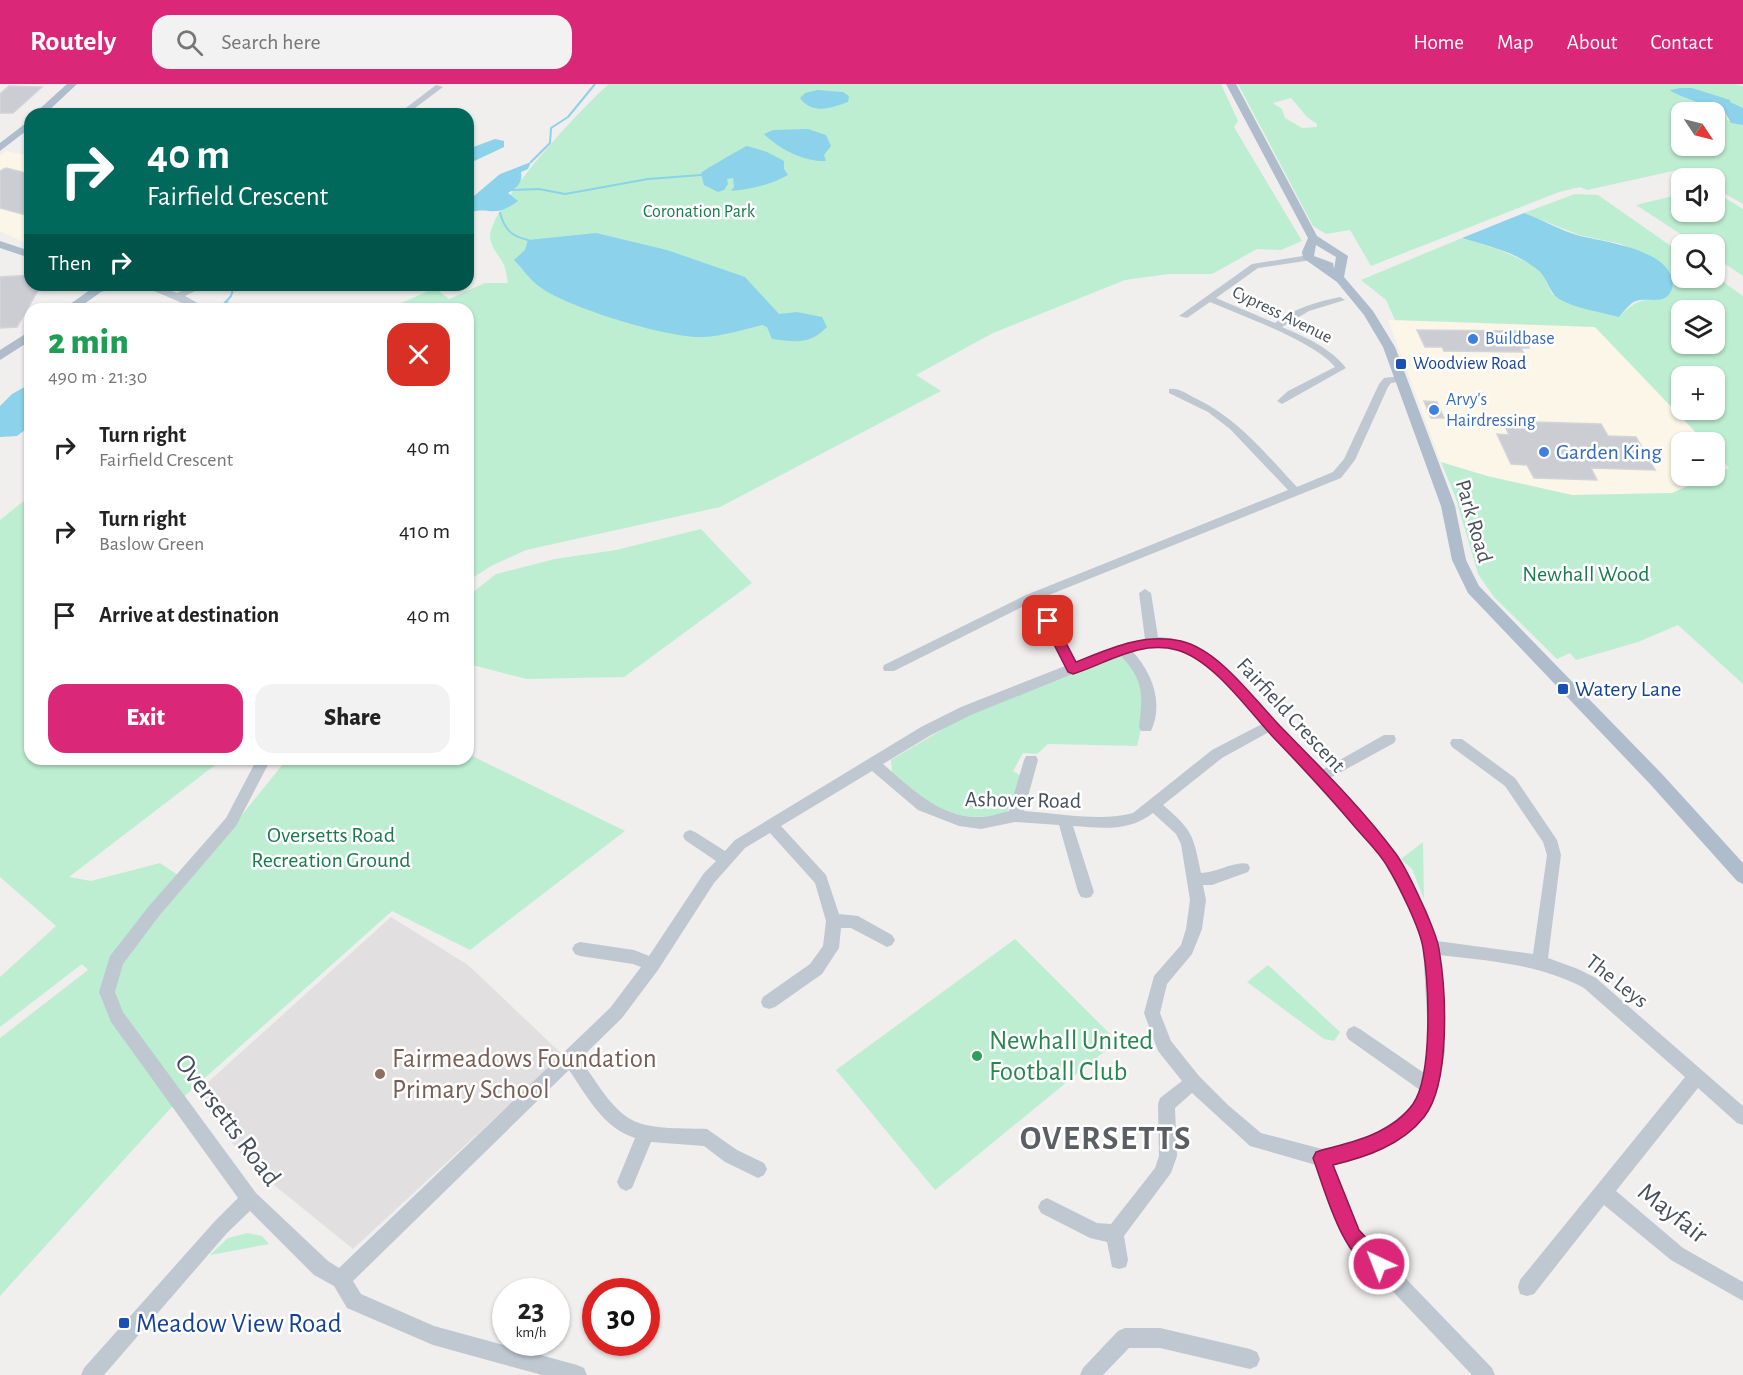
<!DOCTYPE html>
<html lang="en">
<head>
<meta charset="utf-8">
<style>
  body { margin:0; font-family:"Alegreya Sans",sans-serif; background:#f2f2f2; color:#222; height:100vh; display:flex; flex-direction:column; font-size:22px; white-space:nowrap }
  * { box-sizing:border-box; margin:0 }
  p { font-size:20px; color:#767676 }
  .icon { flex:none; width:33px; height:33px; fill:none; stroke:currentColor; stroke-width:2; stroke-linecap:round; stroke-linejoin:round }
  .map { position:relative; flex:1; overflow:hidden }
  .details { position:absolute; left:24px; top:219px; width:450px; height:462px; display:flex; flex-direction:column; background:#fff; border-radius:18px; box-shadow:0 2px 4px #0004 }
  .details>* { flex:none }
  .guide { position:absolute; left:24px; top:24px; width:450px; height:183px; border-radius:18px; box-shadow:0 2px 4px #0004; background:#00695c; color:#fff; overflow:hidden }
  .needle { width:39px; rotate:125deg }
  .controls { position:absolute; left:1671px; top:18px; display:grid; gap:12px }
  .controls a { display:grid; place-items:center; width:54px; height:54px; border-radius:12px; background:#fff; box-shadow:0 2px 4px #0004; font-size:30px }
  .speed { position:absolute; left:492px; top:1194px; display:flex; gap:12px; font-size:30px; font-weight:700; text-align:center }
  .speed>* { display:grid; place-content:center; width:78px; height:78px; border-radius:50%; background:#fff; box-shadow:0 2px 4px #0004; line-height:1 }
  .speed small { font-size:15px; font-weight:400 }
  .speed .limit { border:9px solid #d22; background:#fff; color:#111 }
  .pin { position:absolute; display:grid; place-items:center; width:51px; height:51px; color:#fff; margin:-26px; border-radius:12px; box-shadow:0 3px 9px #0006 }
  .me { position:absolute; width:66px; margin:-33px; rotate:317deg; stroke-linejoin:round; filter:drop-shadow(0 0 4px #0008) }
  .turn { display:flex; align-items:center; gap:21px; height:126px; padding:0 24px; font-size:27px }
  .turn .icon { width:78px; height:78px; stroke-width:2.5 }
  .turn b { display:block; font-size:42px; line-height:51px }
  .then { display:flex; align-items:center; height:57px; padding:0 24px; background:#0003; gap:12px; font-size:22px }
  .round { display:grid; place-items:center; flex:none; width:63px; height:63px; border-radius:18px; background:#f2f2f2 }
  .summary { display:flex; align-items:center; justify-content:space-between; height:102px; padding:0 24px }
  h1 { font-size:36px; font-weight:800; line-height:45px; color:#1e9e55 }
  .cta { display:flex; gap:12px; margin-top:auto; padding:12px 24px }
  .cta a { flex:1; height:69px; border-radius:18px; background:#db2777; color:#fff; font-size:24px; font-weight:800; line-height:69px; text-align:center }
  .cta a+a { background:#f2f2f2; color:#222 }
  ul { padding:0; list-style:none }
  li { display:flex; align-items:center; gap:18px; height:84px; padding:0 24px }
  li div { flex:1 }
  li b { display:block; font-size:22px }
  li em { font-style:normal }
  header { display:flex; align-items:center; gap:36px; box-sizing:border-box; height:84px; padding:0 30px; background:#db2777; color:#fff }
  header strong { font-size:28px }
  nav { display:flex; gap:33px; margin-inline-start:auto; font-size:21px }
  .search { width:420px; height:54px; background:#f2f2f2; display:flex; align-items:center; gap:15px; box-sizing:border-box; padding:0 21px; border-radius:18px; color:#767676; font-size:22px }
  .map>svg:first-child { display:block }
</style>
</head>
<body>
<header>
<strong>Routely</strong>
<div class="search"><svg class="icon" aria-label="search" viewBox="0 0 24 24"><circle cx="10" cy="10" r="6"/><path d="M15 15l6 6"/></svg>Search here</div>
<nav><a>Home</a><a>Map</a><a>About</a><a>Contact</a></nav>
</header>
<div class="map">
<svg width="1743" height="1291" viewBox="0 0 1743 1291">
  <rect width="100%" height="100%" fill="#f1eeee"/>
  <g fill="#fbf6e7">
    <path d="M6,67l24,5v89l-30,-14v-75z"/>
    <path d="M1388,236l207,7 110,115h-23v34h30l-39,17 -101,2 -85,-19 -46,-14z"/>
  </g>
  <path fill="#e2dfe0" d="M391,833l77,48 95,90 -210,194 -106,-86 -51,-70z"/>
  <g fill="#bdeed2" fill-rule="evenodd">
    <path d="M609,0h612l17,37 -4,6 68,114 -21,9 -24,-1 -45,25h-43l-44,6 -132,53 -77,42 25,16 -221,116 -194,43 -35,16 -23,15v-272h-80l47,-21 14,11 36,-16h23c-1,-6 -2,-12 -4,-18 -4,-9 -14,-18 -14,-29 1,-31 93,-130 119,-152z"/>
    <path d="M1238,0h497l8,2v22l-51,-20 -21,2c13,10 38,15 55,22l1,8 16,5v79l-28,-16 -1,-10h-15l-17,-9 -95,21 -7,-3 -21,5 -188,74 -21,-36 -24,4 -13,-8zM1291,14l16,19 10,7v3l-15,1 -17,-10 -3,-9 -9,-6zM1682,28h32v34h-32z"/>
    <path d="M1715,108l28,17v67l-28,-19 -1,-13h-18l-60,-39 45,-11 1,18h32z"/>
    <path d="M1575,110l23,1 83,58 1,25 33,-2 28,20v388l-65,-59 -40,17 -62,18 -6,-7 -13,6 -63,-62 -16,-23 -23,-78 -14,-34 46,14 85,19 100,-2 57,-25 -14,-16 -1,-10h-9l-110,-115 -200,-7 -9,-20 -25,-20 101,-42 38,12 29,13 13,10 10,21 67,23c13,-13 21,-19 40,-17l-27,-51 -11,-5 -42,-9 -55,-22zM1682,226h32v34h-32zM1682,292h32v34h-32z"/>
    <path d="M30,412v263h193l-154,118 22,4 69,-18 28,19 99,-123h181v-5l157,77 -155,119 -78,-39 -223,199 -169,186v-258l88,-68 -6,-6 -82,63v-50l56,-51 -56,-49v-357z"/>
    <path d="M701,445l51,54 -128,94 -97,2 -59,-15v-68l28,-22 59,-15 61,-9z"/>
    <path d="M1124,570l16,19 3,48 -6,25 -89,-2 -11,10 -14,-1 -10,18 9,5 -16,38c-57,10 -73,-7 -114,-42l-1,-12 69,-41z"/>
    <path d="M1423,758l1,57 -12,-30 -11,-10z"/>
    <path d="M1015,855l102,102 -182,149 -99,-120z"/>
    <path d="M1268,881l72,67 -6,9 -10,-2 -77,-57z"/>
    <path d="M247,1149l15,3 7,8 -59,11 18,-17z"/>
  </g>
  <g fill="#8bd2ea">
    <path d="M1680,4h12l38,12v2l13,6v17l-12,-2 -6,-11c-11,-5 -50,-16 -55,-22z"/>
    <path d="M817,6l26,2 6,4 -1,6c-17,6 -36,13 -48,-4l5,-5z"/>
    <path d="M808,45l18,6 5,11 -7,9 2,6c-22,1 -47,-12 -62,-27l9,-4z"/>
    <path d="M495,55l9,2v6l-36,17v-15z"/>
    <path d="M747,62l20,6 17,9v8l4,6c-18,10 -36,14 -57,16l3,-4 -1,-9 -6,1 1,5 -4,6 -6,2 -14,-7 -3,-12c3,-3 41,-25 46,-27z"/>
    <path d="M531,78l-3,7 -7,3c2,11 -5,16 -13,21l10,8c-26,19 -26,4 -50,12v-12l32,-27z"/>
    <path d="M1524,129c19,7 37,18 56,23 25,6 85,13 92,43 1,5 1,9 -2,14 -8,13 -26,2 -38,10 -5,4 -9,9 -13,14 -18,-5 -42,-8 -58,-17 -12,-6 -13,-21 -22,-29 -22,-19 -51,-25 -77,-33z"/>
    <path d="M596,149l71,17 78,27 34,37 18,-2 25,5 5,10c-18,18 -30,15 -55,12l-5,-12 -5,-2c-20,5 -39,11 -59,12 -33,2 -137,-30 -163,-50 -10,-7 -18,-19 -26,-27l11,-10 3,-10z"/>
    <path d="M30,300v42l-13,10 -17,1v-31l12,-12z"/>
  </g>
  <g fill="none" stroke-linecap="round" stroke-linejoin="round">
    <g stroke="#8bd2ea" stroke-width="2">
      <path d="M531,78l19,-19 1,-15 17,-11 27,-33"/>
      <path d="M512,106l27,-1 26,5 83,-15 53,-4"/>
      <path d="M500,129c5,17 11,23 28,27"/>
      <path d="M225,219l6,-7 3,-11"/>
    </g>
    <path stroke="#8bd2ea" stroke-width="3" d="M221,224l6,-7"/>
  </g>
  <g fill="#cbcdd3" stroke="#d2d4d9" stroke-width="1.5">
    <path d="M9,2l33,1 -29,26h-13v-19z"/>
    <path d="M6,84l24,6v42l-30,-8v-37z"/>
    <path d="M30,191v10h11l-24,42 -17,1v-51z"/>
    <path d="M1417,246l102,1 10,17h-8l2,4 -79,-1 -2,-4h-17z"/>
    <path d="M1424,317l13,1 7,16h-13z"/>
    <path d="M1503,337l98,3 7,12 28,1 19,33 -64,-2 6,12 -63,-2 -7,-13 -16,-1 -14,-30 12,1z"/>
  </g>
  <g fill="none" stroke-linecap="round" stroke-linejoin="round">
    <g fill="#bfc8d0" fill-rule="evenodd">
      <path d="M436,1l7,2 -36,27h-9z"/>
      <path d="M1309,171l3,1v4l-54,8 -42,30 59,25c20,-15 41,-21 65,-26l5,3 -36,11 -27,16c23,10 49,21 64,41l-64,36 -5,-3 11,-10 47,-24c-21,-26 -93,-51 -125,-65l-23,16 -8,-2 73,-52z"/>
      <path d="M140,201h14l23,8 17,-8h13l-22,11 23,13h-12z"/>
      <path d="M1401,292l5,3 -1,2 -14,2 -3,4 -33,73 -14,18 -307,123 -140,70h-10l-1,-3 1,-3 142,-70 262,-105 -58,-61 -22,-17 -39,-19v-4c8,-1 15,3 22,7 47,22 71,54 106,91l36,-15 11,-13 35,-75 5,-6z"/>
      <path d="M1145,505l6,4 7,44c19,0 40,9 56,20l108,113 62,-35h10l2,4 -2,4 -64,35 66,76 31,57 10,30 96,13 14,-99 -4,-13 -38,-56 -53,-39 -2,-4 2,-4h10l53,39 42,62 4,15 -13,103 30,11 18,9 147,128v19l-6,-2 -39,-35 -82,103 67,57 60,34v19l-72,-41 -67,-55 -70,89 -7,2 -7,-2 -2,-7 2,-7 165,-203 -101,-89c-45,-24 -94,-27 -145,-33l6,97 -7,35 -13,30 -17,15 -35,22 -40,10 26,66 133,138 3,7h-23l-126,-133 -30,-77 -66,-19 -58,-53 -17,15 2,48 -6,17 -47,63 4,24 -2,7 -7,2 -7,-2 -5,-25 -17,-4 -49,-25 -3,-6 3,-6 6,-3 50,25 14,1 44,-56 4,-12 -1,-52 2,-6 22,-17 -24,-30 -14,-38 10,-37 27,-31 5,-16 4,-29 -9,-56 -5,-10 -23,-21c-24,19 -51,15 -80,13l21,66 -3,5 -5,1 -5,-1 -3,-5 -19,-67 -44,-3 -34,7 -22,-3 -41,-16 -46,-39 -91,55 45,49 13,39 19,2 34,19 3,5 -3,5 -5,2 -36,-19h-10l-2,20 -17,26 -47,33 -6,2 -6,-2 -2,-5 2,-5 47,-33 13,-18 3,-25 -11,-38 -45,-50 -25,15 -31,35 -56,87 -36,48 -42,41c15,20 30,49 52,61 18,10 55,8 75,9l30,21 27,13 3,6 -3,6 -6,3 -33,-16 -21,-16 -53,-4 -19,46 -6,3 -6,-3 -3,-6 18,-44c-32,-10 -48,-42 -66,-68l-216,211 8,13 73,32 143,39 7,3 3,7h-45l-109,-30 -86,-37 -13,-22 -20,-11 -64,-64 -23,22 -123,142h-23l3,-7 131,-147 23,-23 -127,-176 -12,-30 11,-36 39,-50 77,-88 31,-59h14l-35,67 -77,90 -36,48 -8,28 8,20 133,181 72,68 11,7 271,-260 31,-41 -8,-3 -53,-8 -5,-2 -3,-5 3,-5 5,-2 54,8 15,6 55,-83 12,-12 -31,-21 -2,-4 2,-4 5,-2 5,2 30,19 10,-11 186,-113 40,-20 104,-41 -23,-45 2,-3h8l24,44 41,-16 28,-7 -6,-46zM1152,563c51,0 78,43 110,77l-50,26 -79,63c-31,9 -77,0 -109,-2l14,-51 -2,-4h-10l-2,4 -15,51c-9,2 -19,6 -28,6 -40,2 -70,-29 -98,-53l48,-29 40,-20 149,-60c24,25 23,39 19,72l2,4h10c13,-28 1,-59 -19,-80zM1269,648l117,130 26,50 11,35 6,105 -5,21 -64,-44 -6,-3 -6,3 -2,5 2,5 72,51 -7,15 -17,15 -32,20 -42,9 -61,-16 -33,-28 -29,-29 -28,-35 -11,-28 7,-29 25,-30 10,-25 4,-29 -3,-15h9l36,-13 2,-4 -2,-4c-11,-4 -33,9 -47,9 -8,-39 -8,-42 -38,-68l59,-47z"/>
      <path d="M1125,1244h35l90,21 7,3 3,7 -3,7 -7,3 -90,-21h-31l-26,27h-23l3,-7 35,-37z"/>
    </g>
    <g fill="#aebccc" fill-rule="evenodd">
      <path d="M67,0h10l-32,30h-11z"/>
      <path d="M1226,0h10l81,152 31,20 -4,21 29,34 22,36 60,159 11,54 13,26 183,188 81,89v21l-6,-3 -87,-97 -182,-191 -16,-33 -11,-54 -58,-159 -19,-32 -27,-33 -34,-24 -1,-6 6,-14zM1316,161l20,12 -2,12 -1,-6 -19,-7z"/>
      <path d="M30,36v8l-30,23v-8z"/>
      <path d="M0,157l30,10v7l-30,-10z"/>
      <path d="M123,201l-22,7 -24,17h-14l27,-19 -6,-5z"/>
      <path d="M30,247v10l-30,19v-10z"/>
    </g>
  </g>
  <path fill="#db2777" stroke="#8e194d" stroke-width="1.5" d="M1048,532l5,2 23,44c35,-14 67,-29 105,-21 38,9 72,57 99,85 39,40 82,82 116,128 11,15 40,76 43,95 7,41 12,134 -15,168 -22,28 -58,40 -91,48l26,65 26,28 3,6 -3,7 -6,3c-37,-15 -53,-81 -66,-116l3,-6 6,-2c32,-8 70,-17 91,-46 20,-29 16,-120 10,-156 -3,-20 -25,-64 -36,-82 -8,-14 -21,-26 -32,-39 -26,-31 -54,-61 -82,-90 -25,-27 -60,-77 -96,-87 -38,-10 -69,13 -104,24l-5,-2 -26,-51z"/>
  <g fill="#3f7fe0" stroke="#fff" stroke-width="2">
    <circle cx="1473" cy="255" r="6"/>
    <circle cx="1434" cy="326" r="6"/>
    <circle cx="1544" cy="368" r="6"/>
  </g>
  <g fill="#1a4fb4" stroke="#fff" stroke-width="2">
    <rect x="1395" y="274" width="12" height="12" rx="3"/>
    <rect x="1557" y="599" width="12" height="12" rx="3"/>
    <rect x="118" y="1233" width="12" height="12" rx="3"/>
  </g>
  <circle fill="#2e9e5b" stroke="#fff" stroke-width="2" cx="977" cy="972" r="6"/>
  <circle fill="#8d6e63" stroke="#fff" stroke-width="2" cx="380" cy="990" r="6"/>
  <g text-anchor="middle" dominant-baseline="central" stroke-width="5" stroke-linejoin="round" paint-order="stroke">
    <g font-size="18" fill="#197b4e" stroke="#fff">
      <text x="699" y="128">Coronation Park</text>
    </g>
    <g font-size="18" fill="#47505b" stroke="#fff">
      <text transform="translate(1282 231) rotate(26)">Cypress Avenue</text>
    </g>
    <g font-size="18" fill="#366cbe" stroke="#fff" text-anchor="start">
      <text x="1485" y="255">Buildbase</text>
      <text x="1446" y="316">Arvy's<tspan x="1446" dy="21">Hairdressing</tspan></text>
    </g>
    <g font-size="18" fill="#164399" stroke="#fff" text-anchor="start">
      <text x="1413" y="280">Woodview Road</text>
    </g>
    <g font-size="22" fill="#366cbe" stroke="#fff" text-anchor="start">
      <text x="1556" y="368">Garden King</text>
    </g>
    <g font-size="22" fill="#47505b" stroke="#fff">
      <text transform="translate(1474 437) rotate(74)">Park Road</text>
      <text transform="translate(1291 631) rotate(47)">Fairfield Crescent</text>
      <text transform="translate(1023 716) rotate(1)">Ashover Road</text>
      <text transform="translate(1617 897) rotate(38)">The Leys</text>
    </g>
    <g font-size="22" fill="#197b4e" stroke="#fff">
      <text x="1586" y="490">Newhall Wood</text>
      <text x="331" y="751">Oversetts Road<tspan x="331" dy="25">Recreation Ground</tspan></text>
    </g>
    <g font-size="22" fill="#164399" stroke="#fff" text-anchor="start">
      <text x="1575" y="605">Watery Lane</text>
    </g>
    <g font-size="27" fill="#27864d" stroke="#fff" text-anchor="start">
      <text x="989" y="956">Newhall United<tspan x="989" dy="31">Football Club</tspan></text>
    </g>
    <g font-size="27" fill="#785e54" stroke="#fff" text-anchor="start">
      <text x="392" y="974">Fairmeadows Foundation<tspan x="392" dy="31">Primary School</tspan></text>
    </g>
    <g font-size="27" fill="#47505b" stroke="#fff">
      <text transform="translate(228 1036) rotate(53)">Oversetts Road</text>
      <text transform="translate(1673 1129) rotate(38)">Mayfair</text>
    </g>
    <g font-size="27" fill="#164399" stroke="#fff" text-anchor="start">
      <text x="136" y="1239">Meadow View Road</text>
    </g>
    <g font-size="33" font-weight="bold" letter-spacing="1.5" fill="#5b5e63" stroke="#fff">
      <text x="1106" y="1055">OVERSETTS</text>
    </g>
  </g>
</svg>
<div class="controls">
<a><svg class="needle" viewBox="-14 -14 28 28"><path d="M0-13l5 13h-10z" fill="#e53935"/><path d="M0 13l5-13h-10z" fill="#767676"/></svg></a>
<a><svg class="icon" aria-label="sound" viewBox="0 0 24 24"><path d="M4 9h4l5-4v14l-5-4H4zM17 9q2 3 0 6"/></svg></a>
<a><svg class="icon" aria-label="search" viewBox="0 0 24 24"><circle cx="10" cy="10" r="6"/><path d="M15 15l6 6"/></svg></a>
<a><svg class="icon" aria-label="layers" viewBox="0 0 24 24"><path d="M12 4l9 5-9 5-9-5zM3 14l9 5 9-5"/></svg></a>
<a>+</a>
<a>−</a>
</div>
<div class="speed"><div>23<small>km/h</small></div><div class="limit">30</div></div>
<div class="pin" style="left:1048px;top:537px;background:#d93025"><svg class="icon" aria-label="arrive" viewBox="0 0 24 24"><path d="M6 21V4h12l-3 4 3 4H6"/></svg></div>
<svg class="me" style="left:1379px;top:1180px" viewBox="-20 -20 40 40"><circle r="17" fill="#db2777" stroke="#fff" stroke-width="3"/><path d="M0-11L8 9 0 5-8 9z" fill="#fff"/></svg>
<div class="guide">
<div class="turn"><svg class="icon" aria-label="right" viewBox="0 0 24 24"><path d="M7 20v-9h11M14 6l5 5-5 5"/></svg><div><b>40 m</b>Fairfield Crescent</div></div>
<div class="then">Then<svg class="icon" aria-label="right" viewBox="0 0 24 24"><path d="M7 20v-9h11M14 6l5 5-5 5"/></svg></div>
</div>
<section class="details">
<div class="summary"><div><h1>2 min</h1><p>490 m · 21:30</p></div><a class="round" style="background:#d93025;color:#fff"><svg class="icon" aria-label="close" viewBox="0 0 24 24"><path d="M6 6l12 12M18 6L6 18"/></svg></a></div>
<ul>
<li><svg class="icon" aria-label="right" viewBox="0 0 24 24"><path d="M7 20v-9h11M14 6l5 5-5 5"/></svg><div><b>Turn right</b><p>Fairfield Crescent</p></div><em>40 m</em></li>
<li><svg class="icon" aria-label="right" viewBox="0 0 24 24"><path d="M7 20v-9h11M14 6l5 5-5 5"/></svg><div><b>Turn right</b><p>Baslow Green</p></div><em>410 m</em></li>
<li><svg class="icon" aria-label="arrive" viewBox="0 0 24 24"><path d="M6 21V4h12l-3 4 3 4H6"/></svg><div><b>Arrive at destination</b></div><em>40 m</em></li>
</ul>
<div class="cta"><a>Exit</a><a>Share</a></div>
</section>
</div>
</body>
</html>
